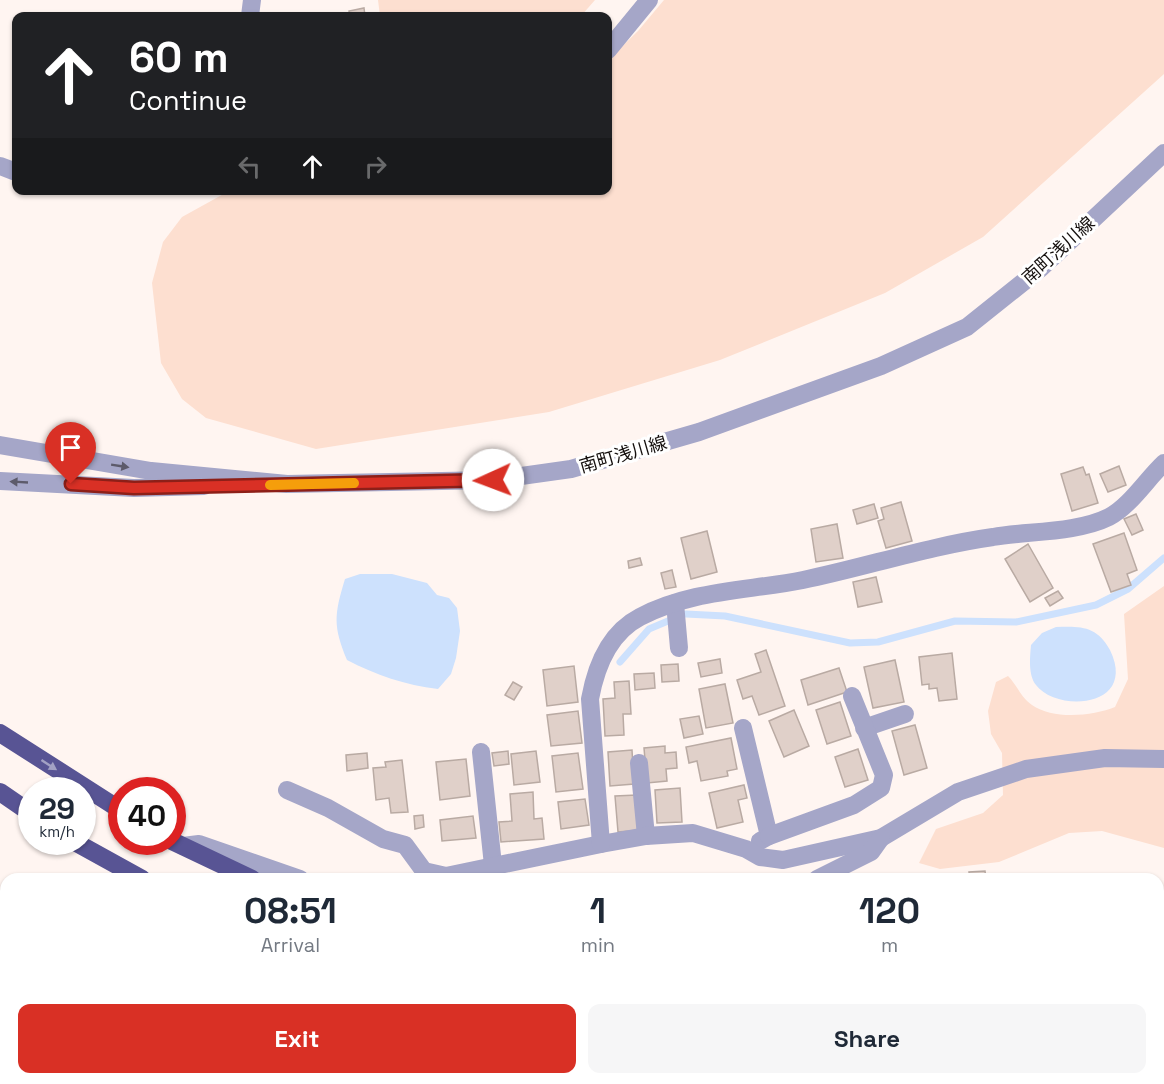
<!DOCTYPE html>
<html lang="en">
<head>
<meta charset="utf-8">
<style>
  body { margin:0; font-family:"Space Grotesk","Noto Sans JP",sans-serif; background:#f6f6f7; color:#1f2937; height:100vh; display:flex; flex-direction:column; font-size:22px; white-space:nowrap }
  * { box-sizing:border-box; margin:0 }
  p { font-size:20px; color:#747a83 }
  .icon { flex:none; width:33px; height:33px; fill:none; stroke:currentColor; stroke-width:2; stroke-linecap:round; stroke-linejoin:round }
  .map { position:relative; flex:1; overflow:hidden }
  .sheet { position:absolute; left:0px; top:873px; width:1164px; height:212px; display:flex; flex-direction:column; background:#fff; border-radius:18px 18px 0 0; box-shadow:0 2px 4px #0004 }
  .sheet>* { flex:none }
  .guide { position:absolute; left:12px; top:12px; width:600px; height:183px; border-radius:12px; box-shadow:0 2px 4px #0004; background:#202124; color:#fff; overflow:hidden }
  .speed { position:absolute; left:18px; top:777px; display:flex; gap:12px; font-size:30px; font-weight:700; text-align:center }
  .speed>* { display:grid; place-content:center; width:78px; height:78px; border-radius:50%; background:#fff; box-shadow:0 2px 4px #0004; line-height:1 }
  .speed small { font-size:15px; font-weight:400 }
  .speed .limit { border:9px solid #d22; background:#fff; color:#111 }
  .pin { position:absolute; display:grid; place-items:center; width:51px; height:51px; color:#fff; margin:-62px -26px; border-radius:50% 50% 50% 0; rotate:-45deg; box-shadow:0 0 6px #0007 }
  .pin .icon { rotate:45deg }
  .me { position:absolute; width:66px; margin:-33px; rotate:268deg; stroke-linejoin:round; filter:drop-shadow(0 0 4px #0008) }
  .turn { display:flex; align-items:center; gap:21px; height:126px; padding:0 18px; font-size:27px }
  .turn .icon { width:78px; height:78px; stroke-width:2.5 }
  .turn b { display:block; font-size:42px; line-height:51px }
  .lanes { display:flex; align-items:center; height:57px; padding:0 18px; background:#0003; justify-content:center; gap:30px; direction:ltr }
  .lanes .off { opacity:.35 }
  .eta { display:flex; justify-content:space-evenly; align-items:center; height:102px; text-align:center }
  .eta b { font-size:36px; font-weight:700; line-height:42px }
  .primary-button { display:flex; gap:12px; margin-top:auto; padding:12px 18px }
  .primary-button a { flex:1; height:69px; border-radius:12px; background:#d93025; color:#fff; font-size:24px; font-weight:700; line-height:69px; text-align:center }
  .primary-button a+a { background:#f6f6f7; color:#1f2937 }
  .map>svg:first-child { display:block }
</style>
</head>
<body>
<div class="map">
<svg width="1164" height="1084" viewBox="0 0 1164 1084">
  <rect width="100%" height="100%" fill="#fff5f1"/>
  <g fill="#fddfd0">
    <path d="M378,0h217l-14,16h-201z"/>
    <path d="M664,0h500v74l-181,163 -98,56 -165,67 -171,52 -233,37 -110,-31 -24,-19 -21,-36 -9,-80 11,-41 19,-25 47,-26 379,-1v-130l30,-29z"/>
    <path d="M1164,586v262l-62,-17 -33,2 -70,29 -59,7 -21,-6 17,-34 47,-16 20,-18 -1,-42 -11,-19 -3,-23 8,-29 12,-6c9,9 13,22 24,29 21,15 61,11 83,2l13,-28 -4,-65z"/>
  </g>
  <g fill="#cde1fd">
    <path d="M360,574h32l35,9 10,12 12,3 8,10 3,23 -4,27 -5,16 -13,15c-33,-4 -62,-14 -91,-29 -14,-34 -13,-45 -2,-81z"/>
    <path d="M1056,627c25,-1 41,-1 54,23 28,58 -53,63 -74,35 -8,-10 -6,-28 -5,-40l11,-12z"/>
  </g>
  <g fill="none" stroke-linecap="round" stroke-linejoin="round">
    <g stroke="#cde1fd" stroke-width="7">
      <path d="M686,614l39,2 125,27 28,-1 77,-21 61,1 80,-17 32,-16 36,-31"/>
      <path d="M620,662l29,-33 19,-8"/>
    </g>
  </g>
  <g fill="#e0d0c9" stroke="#b9aaa3" stroke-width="1.5">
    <path d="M364,8l1,8h-15l-1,-5z"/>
    <path d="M1119,466l7,19 -18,7 -8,-18z"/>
    <path d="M1083,467l3,8 3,-1 9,29 -26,8 -11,-37z"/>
    <path d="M901,502l11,39 -26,7 -8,-27 6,-2 -3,-11z"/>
    <path d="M874,504l4,14 -21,6 -4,-14z"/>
    <path d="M1136,514l7,16 -11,5 -8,-16z"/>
    <path d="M837,524l6,34 -27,4 -5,-33z"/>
    <path d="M707,531l10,41 -26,7 -10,-41z"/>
    <path d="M1124,533l13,37 -10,4 4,11 -20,7 -18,-48z"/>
    <path d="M1028,544l25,44 -23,14 -25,-43z"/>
    <path d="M640,558l2,7 -13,3 -1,-7z"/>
    <path d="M672,570l4,17 -11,2 -4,-16z"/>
    <path d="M876,577l6,25 -24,5 -5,-25z"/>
    <path d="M1058,591l5,7 -13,8 -5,-8z"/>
    <path d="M766,650l19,56 -26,9 -7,-19 -9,3 -6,-19 24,-8 -6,-18z"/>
    <path d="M952,653l5,46 -18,2 -2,-13 -8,1v-5l-7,1 -3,-28z"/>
    <path d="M720,659l2,14 -21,4 -3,-14z"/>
    <path d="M895,660l9,42 -31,6 -9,-41z"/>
    <path d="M678,664l1,17 -17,1 -1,-17z"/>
    <path d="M574,666l4,36 -31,4 -4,-36z"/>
    <path d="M839,668l8,24 -39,13 -7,-25z"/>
    <path d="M654,673l1,15 -20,2 -1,-16z"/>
    <path d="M629,681l2,33h-8l1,21 -19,1 -2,-37 12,-1 -1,-16z"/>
    <path d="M513,682l9,5 -8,13 -9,-5z"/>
    <path d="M725,684l8,39 -27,5 -7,-39z"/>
    <path d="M840,702l11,34 -24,8 -11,-34z"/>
    <path d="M794,710l15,36 -25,11 -15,-36z"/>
    <path d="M578,711l4,32 -31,3 -4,-31z"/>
    <path d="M699,716l4,18 -19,4 -4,-19z"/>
    <path d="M915,725l12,43 -23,7 -12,-44z"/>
    <path d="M731,738l6,31 -10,2 1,5 -27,5 -4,-20 -8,2 -3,-16z"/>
    <path d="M665,746v7l11,-1 1,16 -11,1 1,12 -20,2 -3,-35z"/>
    <path d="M858,749l10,31 -23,7 -10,-30z"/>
    <path d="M632,750l2,34 -24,2 -2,-34z"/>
    <path d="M508,751l1,13 -15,2 -2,-13z"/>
    <path d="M536,751l4,31 -26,3 -3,-31z"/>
    <path d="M367,753l1,15 -21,3 -1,-16z"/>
    <path d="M578,753l5,36 -27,3 -4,-36z"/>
    <path d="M466,759l4,37 -30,4 -4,-38z"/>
    <path d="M402,760l6,52 -17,1 -2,-15 -13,2 -3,-32 13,-1 -1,-5z"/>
    <path d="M744,785l3,13 -9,2 5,22 -26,6 -8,-35z"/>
    <path d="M680,788l2,34 -25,1 -2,-33z"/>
    <path d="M533,792l1,27 8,-1 2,21 -43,3 -2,-20 13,-1 -2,-27z"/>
    <path d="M637,795l3,35 -22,2 -3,-36z"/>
    <path d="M585,799l4,26 -28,4 -3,-27z"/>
    <path d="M423,815l1,12 -9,2 -1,-13z"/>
    <path d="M473,816l3,22 -34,3 -2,-21z"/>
    <path d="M985,871l1,8h-16l-1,-7z"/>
    <path d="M0,1018l3,1 -1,34h-2z"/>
    <rect x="15" y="1078" width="37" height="6"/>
    <rect x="83" y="1078" width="36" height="6"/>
  </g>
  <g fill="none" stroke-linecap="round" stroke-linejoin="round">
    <g stroke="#a5a6c8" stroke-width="18">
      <path d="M250,16l2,-16"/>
      <path d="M608,50l41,-50"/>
      <path d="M0,166l16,6"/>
      <path d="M675,603l4,45"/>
      <path d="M743,728l26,108 -9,5"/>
      <path d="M864,728l41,-14"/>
      <path d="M481,752l12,113"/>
      <path d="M639,763l7,73"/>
      <path d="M287,790l41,18 55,31 22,6 19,26 22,5 155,-32 45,-8 47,-3 53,16 14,8 23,3 98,-22 77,-46 68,-23 79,-11 59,1"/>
      <path d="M769,836l85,-31 27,-17 3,-13 -32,-79"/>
      <path d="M601,844l-11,-145c6,-33 19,-66 50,-82 51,-27 107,-26 163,-37 63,-13 126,-34 190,-43 34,-6 84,-4 116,-20 21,-11 37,-37 55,-54"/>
      <path d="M183,846l16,-2 101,35"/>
      <path d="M817,879l54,-27 10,-14"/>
      <path d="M0,977l6,-5"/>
      <path d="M157,1078l1,6"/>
    </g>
    <g stroke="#a5a6c8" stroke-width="18">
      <path d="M0,445l151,26 136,13 206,-4 78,-11 128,-37 182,-66 86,-39 74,-59 123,-115"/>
      <path d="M0,481l134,7 70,-2"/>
    </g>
    <g stroke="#585494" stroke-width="18">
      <path d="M0,733l122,78"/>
      <path d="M0,792l32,22"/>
      <path d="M172,841l80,38"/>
      <path d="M75,842l67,37"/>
      <path d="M1158,968l6,-1"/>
      <path d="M1158,1015l6,-2"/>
    </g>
  </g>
  <defs><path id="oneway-solid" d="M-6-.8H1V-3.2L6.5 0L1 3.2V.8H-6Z" transform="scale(1.5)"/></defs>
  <g fill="#5d5b6b">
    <use href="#oneway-solid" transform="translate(120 466) rotate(9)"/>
    <use href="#oneway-solid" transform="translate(19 482) rotate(-177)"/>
  </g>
  <use fill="#a3a1c4" href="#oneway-solid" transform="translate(49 765) rotate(33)"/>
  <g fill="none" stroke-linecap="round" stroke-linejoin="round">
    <defs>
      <path id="route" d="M71,484l63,4 359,-8"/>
    </defs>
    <use href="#route" stroke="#8d1f18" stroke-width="15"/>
    <use href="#route" stroke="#d93025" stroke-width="10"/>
    <path stroke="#f59e0b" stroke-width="10" d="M270,485l84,-2"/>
  </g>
  <g text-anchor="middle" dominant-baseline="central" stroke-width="6" stroke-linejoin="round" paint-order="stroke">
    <g font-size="18" fill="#15100e" stroke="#fff">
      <text transform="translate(1058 250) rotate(-42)">南町浅川線</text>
      <text transform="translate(623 454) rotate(-16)">南町浅川線</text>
    </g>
  </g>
</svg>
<div class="speed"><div>29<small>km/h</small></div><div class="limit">40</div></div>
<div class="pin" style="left:71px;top:484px;background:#d93025"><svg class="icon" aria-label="arrive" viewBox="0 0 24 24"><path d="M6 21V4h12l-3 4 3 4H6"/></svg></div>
<svg class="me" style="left:493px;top:480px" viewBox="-20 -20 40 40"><circle r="19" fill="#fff"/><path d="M0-13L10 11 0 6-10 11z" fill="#d93025"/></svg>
<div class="guide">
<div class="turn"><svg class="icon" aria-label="ahead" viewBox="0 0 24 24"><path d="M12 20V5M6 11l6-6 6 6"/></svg><div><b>60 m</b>Continue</div></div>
<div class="lanes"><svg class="icon off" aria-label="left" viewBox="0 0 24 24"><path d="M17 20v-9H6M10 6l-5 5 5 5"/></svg><svg class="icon" aria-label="ahead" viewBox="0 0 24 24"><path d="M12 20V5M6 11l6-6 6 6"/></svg><svg class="icon off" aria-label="right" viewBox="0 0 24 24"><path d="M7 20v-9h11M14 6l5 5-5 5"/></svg></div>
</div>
<section class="sheet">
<div class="eta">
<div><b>08:51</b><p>Arrival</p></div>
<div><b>1</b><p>min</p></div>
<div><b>120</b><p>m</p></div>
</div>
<div class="primary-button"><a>Exit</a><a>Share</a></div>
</section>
</div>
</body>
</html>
